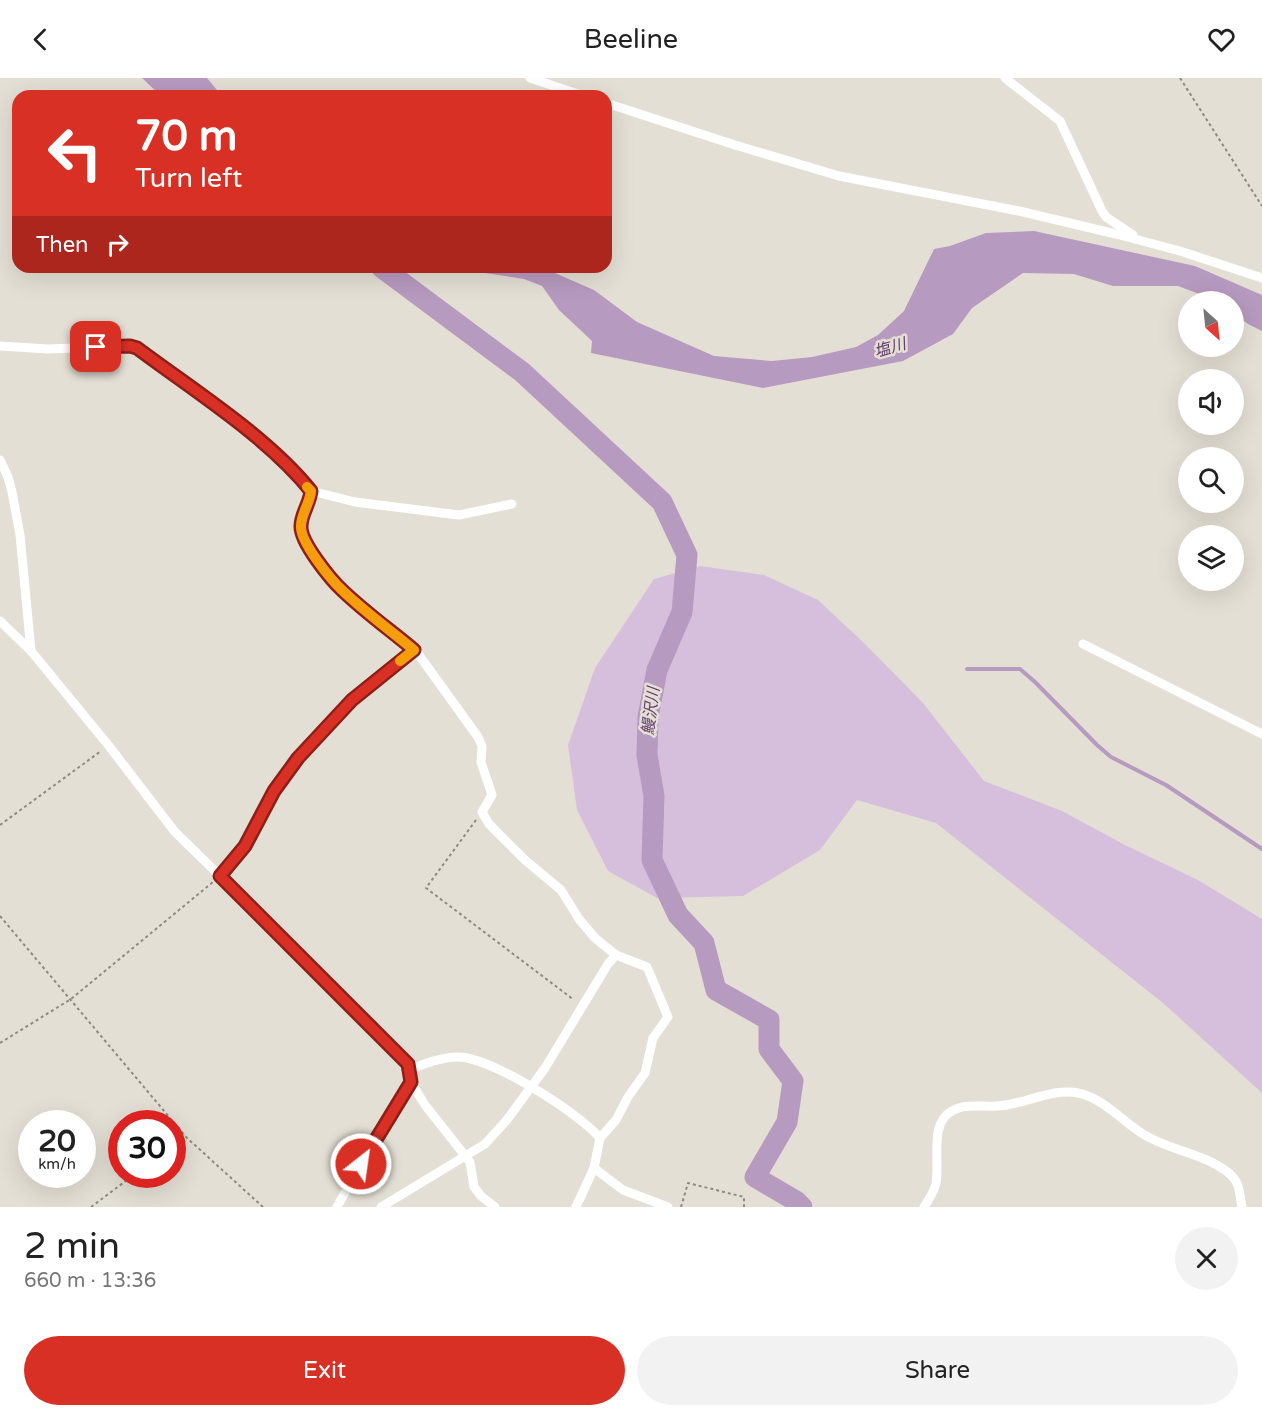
<!DOCTYPE html>
<html lang="en">
<head>
<meta charset="utf-8">
<style>
  body { margin:0; font-family:"Varela Round","Noto Sans JP",sans-serif; background:#f2f2f2; color:#222; height:100vh; display:flex; flex-direction:column; font-size:22px; white-space:nowrap }
  * { box-sizing:border-box; margin:0 }
  p { font-size:20px; color:#767676 }
  .icon { flex:none; width:33px; height:33px; fill:none; stroke:currentColor; stroke-width:2; stroke-linecap:round; stroke-linejoin:round }
  .map { position:relative; height:1129px; overflow:hidden }
  .panel { display:flex; flex-direction:column; background:#fff; flex:1 }
  .panel>* { flex:none }
  .banner { position:absolute; left:12px; top:12px; width:600px; height:183px; border-radius:18px; box-shadow:0 6px 24px #0002; background:#d93025; color:#fff; overflow:hidden }
  .needle { width:39px; rotate:153deg }
  .controls { position:absolute; left:1178px; top:213px; display:grid; gap:12px }
  .controls a { display:grid; place-items:center; width:66px; height:66px; border-radius:50%; background:#fff; box-shadow:0 6px 24px #0002; font-size:30px }
  .speed { position:absolute; left:18px; top:1032px; display:flex; gap:12px; font-size:30px; font-weight:700; text-align:center }
  .speed>* { display:grid; place-content:center; width:78px; height:78px; border-radius:50%; background:#fff; box-shadow:0 6px 24px #0002; line-height:1 }
  .speed small { font-size:15px; font-weight:400 }
  .speed .limit { border:9px solid #d22; background:#fff; color:#111 }
  .pin { position:absolute; display:grid; place-items:center; width:51px; height:51px; color:#fff; margin:-26px; border-radius:12px; box-shadow:0 3px 9px #0006 }
  .me { position:absolute; width:66px; margin:-33px; rotate:30deg; stroke-linejoin:round; filter:drop-shadow(0 0 4px #0008) }
  .turn { display:flex; align-items:center; gap:21px; height:126px; padding:0 24px; font-size:27px }
  .turn .icon { width:78px; height:78px; stroke-width:2.5 }
  .turn b { display:block; font-size:42px; line-height:51px }
  .then { display:flex; align-items:center; height:57px; padding:0 24px; background:#0003; gap:12px; font-size:22px }
  .round { display:grid; place-items:center; flex:none; width:63px; height:63px; border-radius:32px; background:#f2f2f2 }
  .head { display:flex; align-items:center; justify-content:space-between; height:102px; padding:0 24px }
  h1 { font-size:36px; font-weight:600; line-height:45px }
  .primary-button { display:flex; gap:12px; margin-top:auto; padding:12px 24px }
  .primary-button a { flex:1; height:69px; border-radius:36px; background:#d93025; color:#fff; font-size:24px; font-weight:600; line-height:69px; text-align:center }
  .primary-button a+a { background:#f2f2f2; color:#222 }
  header { display:flex; justify-content:space-between; align-items:center; height:78px; padding:0 24px; background:#fff; font-size:27px; font-weight:600 }
  .map>svg:first-child { display:block }
</style>
</head>
<body>
<header><svg class="icon" aria-label="back" viewBox="0 0 24 24"><path d="M15 5l-7 7 7 7"/></svg>Beeline<svg class="icon" aria-label="heart" viewBox="0 0 24 24"><path d="M12 20l-8-8c-3-5 5-10 8-4 3-6 11-1 8 4z"/></svg></header>
<div class="map">
<svg width="1262" height="1129" viewBox="0 0 1262 1129">
  <rect width="100%" height="100%" fill="#e4dfd4"/>
  <path fill="#d6bfdd" d="M700,488l64,9 54,25 46,43 59,60 61,78 78,30 63,34 73,35 64,39v174l-99,-90 -227,-180 -79,-23 -37,50 -77,46 -86,2 -49,-27 -31,-61 -9,-65 27,-77 59,-89z"/>
  <g fill="#b79abf">
    <path d="M142,0h65l15,18h-61z"/>
    <path d="M1034,153l161,35 67,29v36l-14,-7 -15,-11v-11l-15,-1 -40,-15h-65l-39,-12 -51,-1 -51,35 -19,26 -50,27 -140,27 -172,-35 1,-12 -33,-31 -17,-24 -18,-7 -79,-12h96l53,23 43,32 77,34 58,5 40,-4 44,-10 22,-12 26,-24 30,-62 16,-3 36,-13z"/>
  </g>
  <g fill="none" stroke-linecap="round" stroke-linejoin="round">
    <path stroke="#b79abf" stroke-width="4" d="M967,591h53l15,13 62,63 14,12 55,28 96,64"/>
    <path stroke="#b79abf" stroke-width="21" d="M381,189l141,105 140,130 25,53 -5,57 -25,58 -9,47 -1,38 7,41 -2,64 26,55 26,28 12,47 53,30v29l24,32 -6,41 -32,55 41,24 6,6"/>
    <g stroke="#8d8a82" stroke-width="2" stroke-dasharray="3 3" stroke-linecap="butt">
      <path d="M1180,0l82,128"/>
      <path d="M476,742l-50,68 148,112"/>
      <path d="M0,747l101,-74"/>
      <path d="M0,838l186,221 77,70"/>
      <path d="M0,965l71,-44 142,-117"/>
      <path d="M172,1069l13,-9"/>
      <path d="M91,1129l44,-33"/>
      <path d="M681,1129l7,-24 56,14v10"/>
    </g>
    <g stroke="#fff" stroke-width="9">
      <path d="M530,0l54,18"/>
      <path d="M1005,0l55,43 42,90 4,6 27,18"/>
      <path d="M606,25l129,42 104,31 180,35 97,23 64,17 82,27"/>
      <path d="M0,268l48,3 82,-3 7,2c56,42 130,89 174,143l-1,9 -9,26 2,11 8,14 30,38 75,62 62,86 4,9 -1,16 11,33 -10,17 7,12 36,36 36,30 18,29 16,19 21,17"/>
      <path d="M0,382l8,17 4,15 8,43 11,116 78,95 66,86 119,116 114,116 3,18 14,23 45,57 4,25 7,9 14,11"/>
      <path d="M311,413l44,11 104,13 53,-11"/>
      <path d="M0,543l31,30"/>
      <path d="M1083,566l179,90"/>
      <path d="M220,798l25,-30 29,-55 24,-33 54,-58 62,-50"/>
      <path d="M409,992c15,-6 32,-13 49,-13 33,0 121,56 142,81"/>
      <path d="M594,1090l29,22 45,17"/>
      <path d="M337,1129l24,-43 50,-82"/>
      <path d="M381,1129l104,-63 21,-23 39,-53 63,-104 8,-9 31,12 21,50 -15,21 -8,35 -17,24 -12,23 -16,18 -6,30 -18,39"/>
      <path d="M924,1129c4,-7 11,-16 12,-24 4,-22 -7,-60 16,-72 13,-8 31,-4 45,-5 27,-1 53,-18 81,-13 25,5 44,28 65,41 27,17 62,19 87,40 11,10 9,20 12,33"/>
    </g>
  </g>
  <g fill="none" stroke-linecap="round" stroke-linejoin="round">
    <defs>
      <path id="route" d="M96,269l34,-1 7,2c56,42 131,89 174,143 -1,12 -10,23 -10,35 -1,16 30,54 42,65 22,21 47,39 71,59l-62,50 -54,58 -24,33 -29,55 -25,30 188,188 3,18 -50,82"/>
    </defs>
    <use href="#route" stroke="#8d1f18" stroke-width="15"/>
    <use href="#route" stroke="#d93025" stroke-width="10"/>
    <path stroke="#f59e0b" stroke-width="10" d="M307,409l4,4c-1,12 -10,23 -10,35 -1,16 30,54 42,65 22,21 47,39 71,59l-14,11"/>
  </g>
  <g text-anchor="middle" dominant-baseline="central" stroke-width="5" stroke-linejoin="round" paint-order="stroke">
    <g font-size="16" font-style="italic" fill="#643d6f" stroke="#e4dfd4">
      <text transform="translate(890 270) rotate(-16)">塩川</text>
      <text transform="translate(651 633) rotate(-83)">鰻沢川</text>
    </g>
  </g>
</svg>
<div class="controls">
<a><svg class="needle" viewBox="-14 -14 28 28"><path d="M0-13l5 13h-10z" fill="#e53935"/><path d="M0 13l5-13h-10z" fill="#767676"/></svg></a>
<a><svg class="icon" aria-label="sound" viewBox="0 0 24 24"><path d="M4 9h4l5-4v14l-5-4H4zM17 9q2 3 0 6"/></svg></a>
<a><svg class="icon" aria-label="search" viewBox="0 0 24 24"><circle cx="10" cy="10" r="6"/><path d="M15 15l6 6"/></svg></a>
<a><svg class="icon" aria-label="layers" viewBox="0 0 24 24"><path d="M12 4l9 5-9 5-9-5zM3 14l9 5 9-5"/></svg></a>
</div>
<div class="speed"><div>20<small>km/h</small></div><div class="limit">30</div></div>
<div class="pin" style="left:96px;top:269px;background:#d93025"><svg class="icon" aria-label="arrive" viewBox="0 0 24 24"><path d="M6 21V4h12l-3 4 3 4H6"/></svg></div>
<svg class="me" style="left:361px;top:1086px" viewBox="-20 -20 40 40"><circle r="17" fill="#d93025" stroke="#fff" stroke-width="3"/><path d="M0-11L8 9 0 5-8 9z" fill="#fff"/></svg>
<div class="banner">
<div class="turn"><svg class="icon" aria-label="left" viewBox="0 0 24 24"><path d="M17 20v-9H6M10 6l-5 5 5 5"/></svg><div><b>70 m</b>Turn left</div></div>
<div class="then">Then<svg class="icon" aria-label="right" viewBox="0 0 24 24"><path d="M7 20v-9h11M14 6l5 5-5 5"/></svg></div>
</div>
</div>
<section class="panel">
<div class="head"><div><h1>2 min</h1><p>660 m · 13:36</p></div><a class="round"><svg class="icon" aria-label="close" viewBox="0 0 24 24"><path d="M6 6l12 12M18 6L6 18"/></svg></a></div>
<div class="primary-button"><a>Exit</a><a>Share</a></div>
</section>
</body>
</html>
